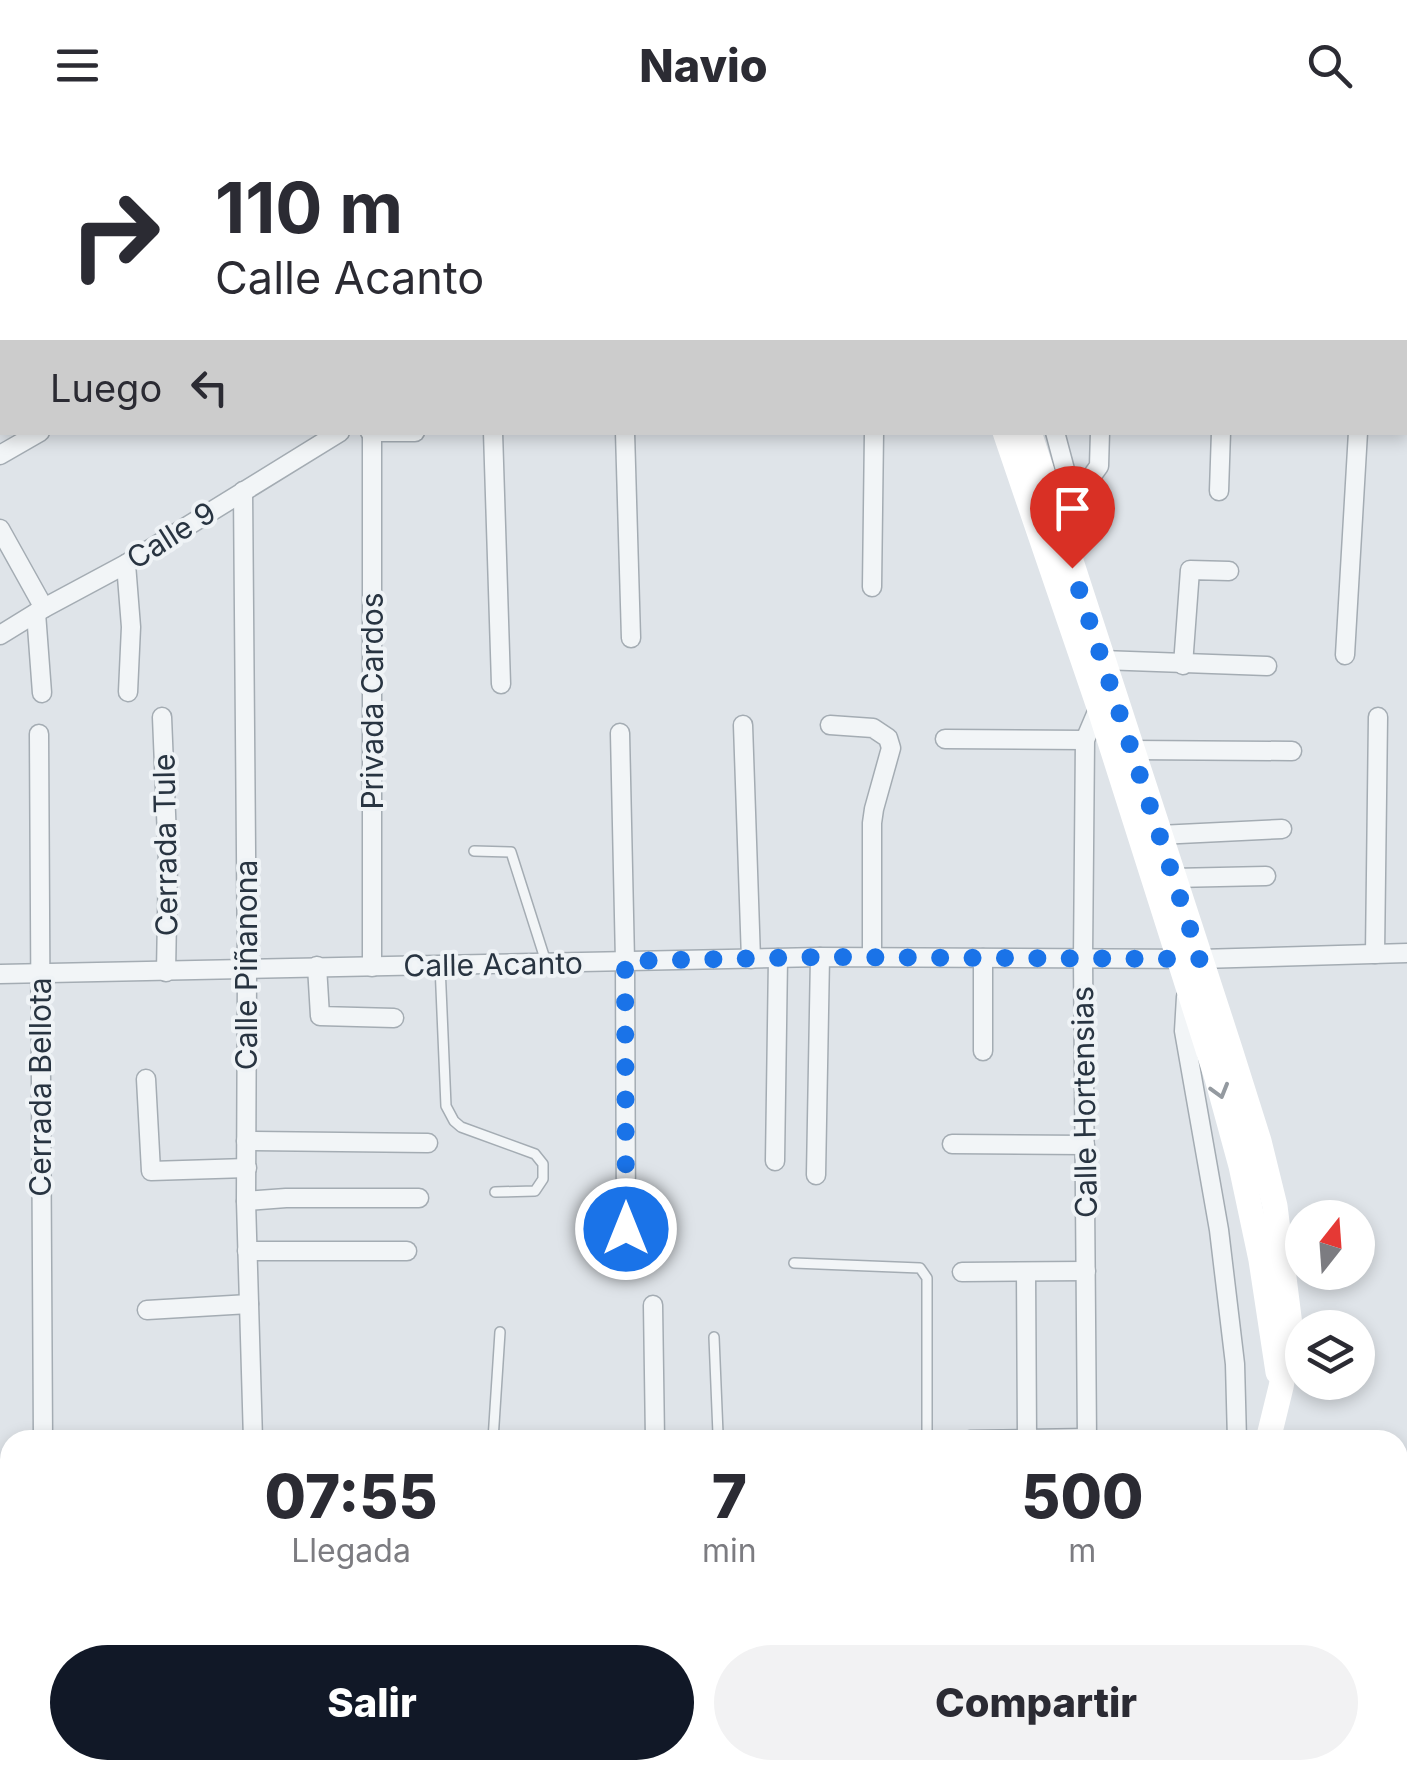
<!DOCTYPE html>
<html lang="es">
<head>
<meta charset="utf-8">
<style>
  body { margin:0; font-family:Inter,sans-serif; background:#f2f2f3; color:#2b2b33; height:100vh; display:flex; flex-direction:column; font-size:38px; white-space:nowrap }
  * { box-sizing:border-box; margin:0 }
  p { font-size:32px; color:#7c7c81 }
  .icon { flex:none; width:55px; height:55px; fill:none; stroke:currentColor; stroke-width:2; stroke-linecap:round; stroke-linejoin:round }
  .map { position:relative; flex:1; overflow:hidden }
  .drawer { position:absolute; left:0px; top:1300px; width:1408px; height:350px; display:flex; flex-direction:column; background:#fff; border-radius:30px 30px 0 0; box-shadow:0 5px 15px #0003 }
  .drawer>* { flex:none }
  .guide { position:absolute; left:0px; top:0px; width:1408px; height:305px; box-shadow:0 5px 15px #0003; background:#fff; color:#2b2b33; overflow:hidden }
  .needle { width:65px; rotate:17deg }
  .tools { position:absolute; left:1285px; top:1070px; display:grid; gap:20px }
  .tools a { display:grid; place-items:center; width:90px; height:90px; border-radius:50%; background:#fff; box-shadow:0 5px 15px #0003; font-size:50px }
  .pin { position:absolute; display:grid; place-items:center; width:85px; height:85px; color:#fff; margin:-102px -42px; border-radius:50% 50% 50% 0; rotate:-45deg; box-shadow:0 0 10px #0007 }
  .pin .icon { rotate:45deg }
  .me { position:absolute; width:110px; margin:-55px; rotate:0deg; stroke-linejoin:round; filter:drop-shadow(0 0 8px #0008) }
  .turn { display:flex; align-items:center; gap:35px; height:210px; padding:0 50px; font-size:45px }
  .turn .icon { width:130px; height:130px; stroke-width:2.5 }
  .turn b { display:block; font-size:70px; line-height:85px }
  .then { display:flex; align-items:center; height:95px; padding:0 50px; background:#0003; gap:20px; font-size:38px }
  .eta { display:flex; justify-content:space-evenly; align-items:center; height:170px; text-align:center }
  .eta b { font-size:60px; font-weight:800; line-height:70px }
  .primary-button { display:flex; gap:20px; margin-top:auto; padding:20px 50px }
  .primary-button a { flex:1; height:115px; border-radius:60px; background:#111827; color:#fff; font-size:40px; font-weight:800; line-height:115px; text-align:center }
  .primary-button a+a { background:#f2f2f3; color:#2b2b33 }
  header { display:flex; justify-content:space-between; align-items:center; height:130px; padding:0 50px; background:#fff; font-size:45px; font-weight:800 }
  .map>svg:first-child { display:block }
</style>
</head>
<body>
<header><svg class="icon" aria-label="menu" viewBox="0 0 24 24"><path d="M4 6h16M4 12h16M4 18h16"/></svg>Navio<svg class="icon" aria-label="search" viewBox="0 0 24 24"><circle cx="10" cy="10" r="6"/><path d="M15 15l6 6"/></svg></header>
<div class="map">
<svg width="1407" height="1650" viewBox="0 0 1407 1650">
  <rect width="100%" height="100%" fill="#dfe4e9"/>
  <g fill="#c8d3c0">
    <path d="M1398,1346h9v141l-9,7z"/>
    <path d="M1398,1555l9,11v84h-93l-11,-7v-3h95z"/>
  </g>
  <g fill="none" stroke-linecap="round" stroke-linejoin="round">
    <defs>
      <g id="service">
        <path d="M474,721l37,1 35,110"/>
        <path d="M440,835l6,141 8,15 7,6 74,27 8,10v15l-8,12 -40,1"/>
        <path d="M794,1133l126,5 7,10v162"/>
        <path d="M714,1207l4,97 4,6"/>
        <path d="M493,1310l7,-108"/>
        <path d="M1016,1650l3,-2 76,-8"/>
        <path d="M1172,1650l10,-10"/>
      </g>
      <g id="minor">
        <path d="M511,0l1,2"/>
        <path d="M882,0v2"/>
        <path d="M1377,0v2"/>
        <path d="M127,2l2,-2"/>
        <path d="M227,2l4,-2"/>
        <path d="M555,2l4,-2"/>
        <path d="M838,2l4,-2"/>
        <path d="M1031,2l4,-2"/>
        <path d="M1104,2v-2"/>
        <path d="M0,139l2,-1"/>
        <path d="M1405,258h2"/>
        <path d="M370,302h45"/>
        <path d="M493,302l8,252"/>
        <path d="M625,302l6,206"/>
        <path d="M1055,302l13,49 5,6h11l15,-21 1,-34"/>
        <path d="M372,304v533"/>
        <path d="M0,325l40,-23"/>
        <path d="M243,361l4,480 -1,230 7,239"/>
        <path d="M1219,361l2,-59"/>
        <path d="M0,399l44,79"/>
        <path d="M126,434l5,63 -3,65"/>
        <path d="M872,457l2,-155"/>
        <path d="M36,483l6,80"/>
        <path d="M0,505l44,-27 82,-44 214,-132"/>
        <path d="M1345,525l13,-223"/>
        <path d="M1102,530l165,6"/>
        <path d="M1183,535l7,-95 39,1"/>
        <path d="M162,587l6,145 -2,110"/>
        <path d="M743,595l8,234"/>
        <path d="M830,595l43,3 15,10 3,10 -17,61 -2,14v134"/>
        <path d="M620,603l5,228 1,268"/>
        <path d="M39,604l4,706"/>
        <path d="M945,609l140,1"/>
        <path d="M1131,620l161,1"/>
        <path d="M1159,705l123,-6"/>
        <path d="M1173,748l93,-2"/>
        <path d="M1375,824l3,-237"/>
        <path d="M983,828v93"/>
        <path d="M317,836l3,50 74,2"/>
        <path d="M0,844l820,-17 380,2 207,-6"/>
        <path d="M1186,867l-2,34 35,199 16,134 2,76"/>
        <path d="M146,949l5,92 96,-3"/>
        <path d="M246,1011l182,2"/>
        <path d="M952,1014l133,1"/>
        <path d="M775,1031l3,-203"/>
        <path d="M816,1045l4,-218"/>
        <path d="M246,1071l40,-3h133"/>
        <path d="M247,1121h160"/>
        <path d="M962,1142l124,-1"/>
        <path d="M1026,1142l1,167 60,-1"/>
        <path d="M653,1175l2,135"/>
        <path d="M147,1180l102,-6"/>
        <path d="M970,1310l57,-1"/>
        <path d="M1087,1310l-4,-482 2,-218 14,-33"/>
        <path d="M0,1375h10"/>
        <path d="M27,1640v10"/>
        <path d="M366,1640v10"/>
        <path d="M479,1640v10"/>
        <path d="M590,1640l1,10"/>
        <path d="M134,1650v-10"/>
        <path d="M162,1650l3,-10"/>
        <path d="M287,1650l11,-10"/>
      </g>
    </defs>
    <use href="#service" stroke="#a4acb3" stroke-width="12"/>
    <use href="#minor" stroke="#a4acb3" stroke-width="21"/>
    <use href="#service" stroke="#f2f5f7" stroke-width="9"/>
    <use href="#minor" stroke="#f2f5f7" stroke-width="18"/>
    <g stroke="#fff" stroke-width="25">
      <path d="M910,0l1,2"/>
      <path d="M935,0l1,2"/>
      <path d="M1005,302l94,275 118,371 24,88 20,94 17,112"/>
      <path d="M1029,302l201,617 29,92 16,65 16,127 -10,54 -13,53"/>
      <path d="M1284,1640l3,10"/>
      <path d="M1257,1650l2,-10"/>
    </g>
  </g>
  <defs><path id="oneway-chevron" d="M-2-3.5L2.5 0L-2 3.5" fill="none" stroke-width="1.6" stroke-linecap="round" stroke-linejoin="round" transform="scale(2.5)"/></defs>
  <use stroke="#949aa0" href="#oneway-chevron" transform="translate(1220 961) rotate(74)"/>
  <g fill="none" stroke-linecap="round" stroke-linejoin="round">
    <path stroke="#1a73e8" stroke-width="18" stroke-dasharray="0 32.4" d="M626,1099l-1,-268 195,-4 380,2 -128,-391"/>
  </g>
  <g text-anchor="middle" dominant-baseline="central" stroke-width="8" stroke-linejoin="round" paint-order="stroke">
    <g font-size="30" fill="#283441" stroke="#eff3f6">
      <text transform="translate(171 405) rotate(-32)">Calle 9</text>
      <text transform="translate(372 571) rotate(-90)">Privada Cardos</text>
      <text transform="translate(165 715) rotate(-91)">Cerrada Tule</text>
      <text transform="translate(493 834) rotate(-1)">Calle Acanto</text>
      <text transform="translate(246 835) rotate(-90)">Calle Piñanona</text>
      <text transform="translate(40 957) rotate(-90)">Cerrada Bellota</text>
      <text transform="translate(1084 972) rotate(-91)">Calle Hortensias</text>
    </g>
  </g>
</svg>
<div class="tools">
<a><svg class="needle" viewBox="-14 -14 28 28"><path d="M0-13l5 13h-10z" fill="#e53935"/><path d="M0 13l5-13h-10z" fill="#7c7c81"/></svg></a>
<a><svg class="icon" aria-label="layers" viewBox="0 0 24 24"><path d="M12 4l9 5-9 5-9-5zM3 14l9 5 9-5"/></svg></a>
</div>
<div class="pin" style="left:1072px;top:438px;background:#d93025"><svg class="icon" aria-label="arrive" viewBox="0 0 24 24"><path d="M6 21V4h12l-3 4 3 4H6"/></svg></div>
<svg class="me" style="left:626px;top:1099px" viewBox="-20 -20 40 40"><circle r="17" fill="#1a73e8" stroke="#fff" stroke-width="3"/><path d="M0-11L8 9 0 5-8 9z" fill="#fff"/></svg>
<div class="guide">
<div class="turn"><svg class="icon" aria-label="right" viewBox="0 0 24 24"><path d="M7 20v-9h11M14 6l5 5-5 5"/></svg><div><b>110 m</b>Calle Acanto</div></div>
<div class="then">Luego<svg class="icon" aria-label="left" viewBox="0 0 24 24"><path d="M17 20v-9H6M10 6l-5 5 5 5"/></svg></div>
</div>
<section class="drawer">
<div class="eta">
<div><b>07:55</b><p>Llegada</p></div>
<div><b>7</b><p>min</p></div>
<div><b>500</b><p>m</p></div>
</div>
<div class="primary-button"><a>Salir</a><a>Compartir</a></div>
</section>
</div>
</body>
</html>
